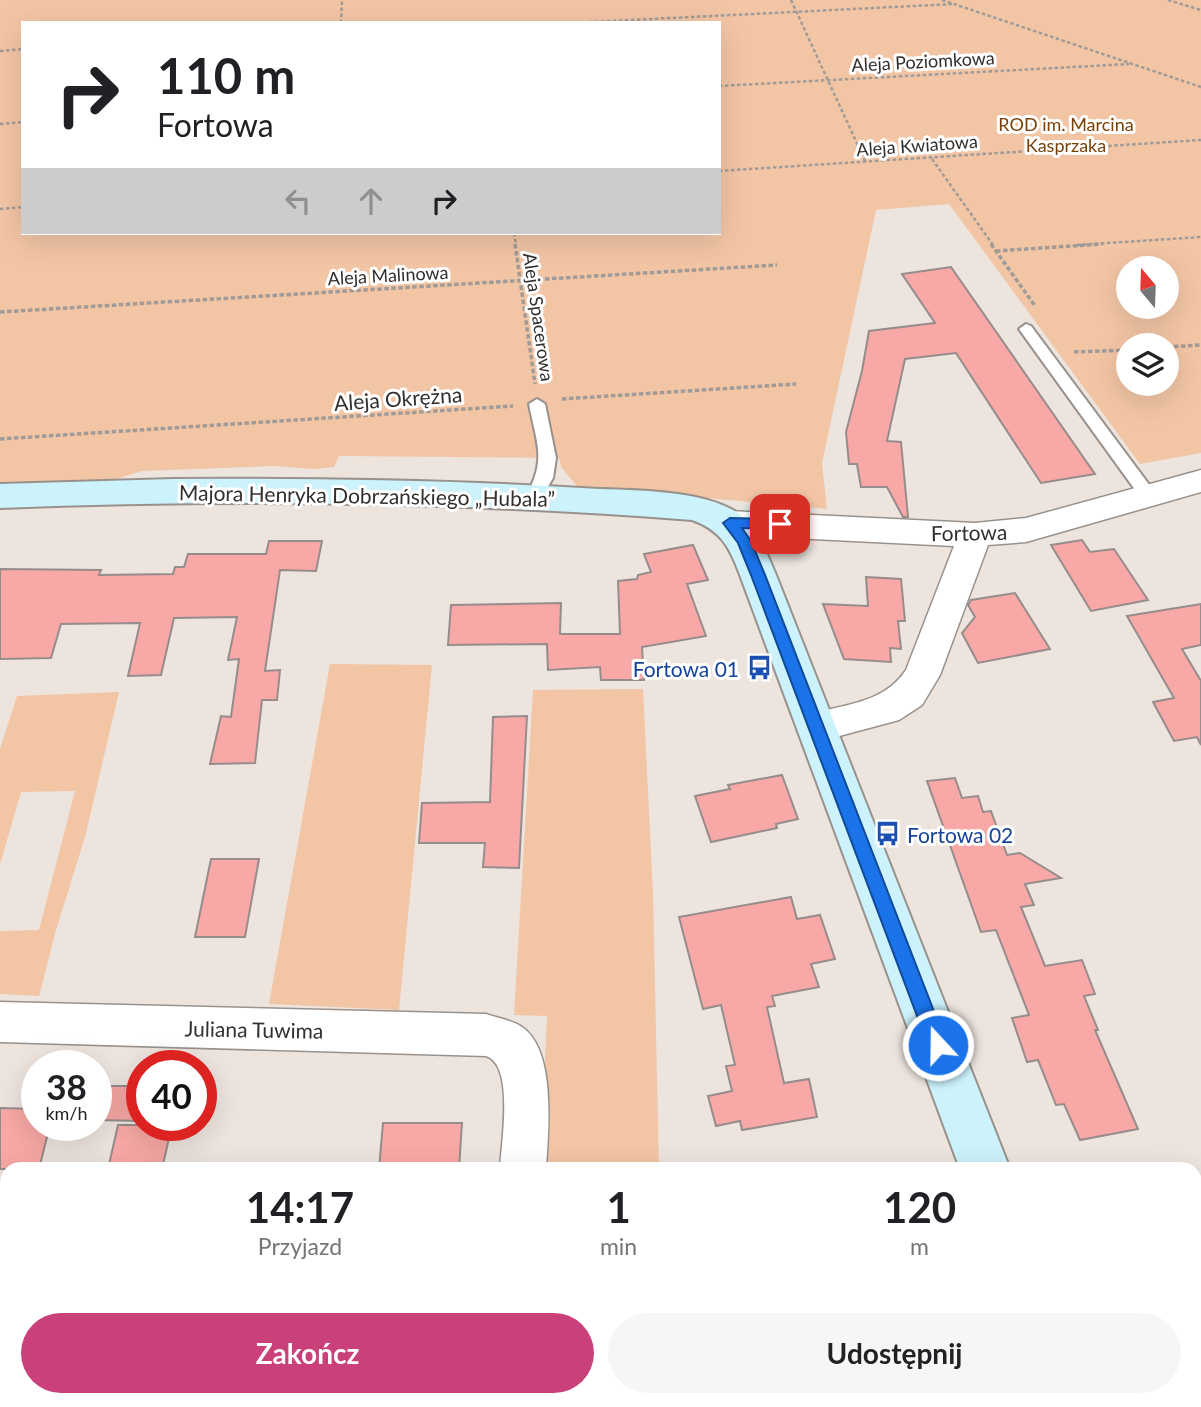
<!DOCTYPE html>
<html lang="pl">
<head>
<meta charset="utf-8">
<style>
  body { margin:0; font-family:Lato,sans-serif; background:#f6f6f6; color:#202124; height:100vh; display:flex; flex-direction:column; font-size:26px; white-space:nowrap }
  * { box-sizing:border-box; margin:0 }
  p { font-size:23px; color:#757577 }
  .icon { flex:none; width:38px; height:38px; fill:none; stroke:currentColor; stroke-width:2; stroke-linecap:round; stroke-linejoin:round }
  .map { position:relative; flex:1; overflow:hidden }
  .side { position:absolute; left:0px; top:1162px; width:1202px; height:245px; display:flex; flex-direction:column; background:#fff; border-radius:21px 21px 0 0; box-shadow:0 7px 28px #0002 }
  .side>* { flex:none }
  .guide { position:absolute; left:21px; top:21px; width:700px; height:214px; border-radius:0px; box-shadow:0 7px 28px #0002; background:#fff; color:#202124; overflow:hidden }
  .needle { width:46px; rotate:341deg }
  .fabs { position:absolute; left:1116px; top:256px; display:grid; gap:14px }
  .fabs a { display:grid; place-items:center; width:63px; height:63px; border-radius:50%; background:#fff; box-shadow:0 7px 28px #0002; font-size:35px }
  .speed { position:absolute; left:21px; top:1050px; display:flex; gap:14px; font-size:35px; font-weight:700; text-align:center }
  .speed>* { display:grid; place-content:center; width:91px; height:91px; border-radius:50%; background:#fff; box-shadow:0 7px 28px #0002; line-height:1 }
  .speed small { font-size:18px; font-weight:400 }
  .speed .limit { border:10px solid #d22; background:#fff; color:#111 }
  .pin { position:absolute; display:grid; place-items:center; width:60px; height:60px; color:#fff; margin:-30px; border-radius:14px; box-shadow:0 4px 10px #0006 }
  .me { position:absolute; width:77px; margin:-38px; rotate:339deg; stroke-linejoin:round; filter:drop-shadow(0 0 5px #0008) }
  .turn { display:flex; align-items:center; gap:24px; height:147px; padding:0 21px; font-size:32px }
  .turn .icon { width:91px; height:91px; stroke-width:2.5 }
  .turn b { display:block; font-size:49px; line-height:60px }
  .lanes { display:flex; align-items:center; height:66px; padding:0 21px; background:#0003; justify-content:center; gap:35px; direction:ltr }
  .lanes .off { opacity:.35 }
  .eta { display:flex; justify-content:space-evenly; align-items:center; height:119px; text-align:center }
  .eta b { font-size:42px; font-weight:700; line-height:49px }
  .button { display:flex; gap:14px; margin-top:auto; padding:14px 21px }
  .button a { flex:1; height:80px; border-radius:42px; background:#c9407a; color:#fff; font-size:28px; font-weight:700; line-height:80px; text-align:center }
  .button a+a { background:#f6f6f6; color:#202124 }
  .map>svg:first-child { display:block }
</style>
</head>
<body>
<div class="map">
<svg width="1201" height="1407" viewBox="0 0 1201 1407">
  <rect width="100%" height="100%" fill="#ede4de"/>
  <g fill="#f2c5a5" fill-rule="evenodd">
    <path d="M0,0h1201v453l-61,11 -191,-260 -73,6 -54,253 5,46 -250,-23 -16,-19 -2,-9 -220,-2 -5,11 -20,2 -39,-3 -133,5 -26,8 -116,6zM23,23h696v210h-696zM1129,268h38v38h-38zM1129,345h38v38h-38z"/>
    <path d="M330,664l102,1 -33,345 -130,-6z"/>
    <path d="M643,689l10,205 6,275h-119l7,-153 -33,-1 19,-325z"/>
    <path d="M119,692l-34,145 -29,93 -17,66 -39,-2v-63l39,-1 36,-139 -54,1 -21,72v-115l17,-53z"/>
    <rect x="328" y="1400" width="169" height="7"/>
  </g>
  <g fill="#f8a8a6" stroke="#968c8b" stroke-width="2">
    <path d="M951,267l144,207 -54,9 -85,-130 -51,6 -18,82 14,1 7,75h-5l-16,-30h-26l-4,-23h-8l-3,-32 16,-61 7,-40 66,-8 -33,-49z"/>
    <path d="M1082,540l8,12 24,-3 34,51 -57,11 -40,-66z"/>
    <path d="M269,541h53l-6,30 -36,-1 -15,101 15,-1 -3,30h-15l-7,63 -45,1 11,-48 10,1 8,-58 -11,1 9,-43 -63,1 -13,57 -33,1 12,-53 -79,1 -10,34 -51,1v-90l101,1 -2,5 74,-1 2,-7h9l4,-13h78z"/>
    <path d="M693,545l15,35 -21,4 19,52 -64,11 2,33h-43l-1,-13 -52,3 -1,-26 -99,1 3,-40 110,-2 -1,31h60l-2,-53 19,-2 1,-4 13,-3 -7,-18z"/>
    <path d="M866,577l35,2 4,42h-7l3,28 -11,-1 1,14 -47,-3 -21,-55 45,2z"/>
    <path d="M1015,593l35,56 -72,14 -16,-30 13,-16 -7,-12 3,-5z"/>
    <path d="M1201,604v41l-19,4 19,32v64l-4,-8 -23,4 -21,-39 21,-4 -47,-82z"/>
    <path d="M527,716l-8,152 -36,-1 2,-24h-66l3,-40 68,-1 3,-85z"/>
    <path d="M782,775l16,44 -22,5 1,4 -66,14 -16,-46 35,-7 -2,-4z"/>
    <path d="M955,778l7,20 16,-2 5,16 8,-1 16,44 13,-2 41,25 -36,6 9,21 -13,2 24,59 37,-6 13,34 -11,2 14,34h-3l43,99 -58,11 -16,-36 -8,1 -18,-45 -11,2 -15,-44 17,-3 -33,-85 -15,2 -54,-151z"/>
    <path d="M211,859h48l-14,78h-50z"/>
    <path d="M791,897l6,22 23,-4 15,44 -24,5 8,23 -47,9 3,10 -8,1 17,76 25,-4 8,38 -75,13 -2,-9 -24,5 -8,-30 24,-5 -6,-25 9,-1 -14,-60 -18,4 -24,-92z"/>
    <path d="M106,1086h36v35l-45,-1z"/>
    <path d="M0,1108l37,1v16h13l-11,44h-39z"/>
    <path d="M383,1123h79l-3,46h-80z"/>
    <path d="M118,1125h54l-10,44h-54z"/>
  </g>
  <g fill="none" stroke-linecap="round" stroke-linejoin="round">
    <defs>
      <g id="lane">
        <path d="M1026,324l5,2 122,164 2,4 -2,4h-12l-122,-169z"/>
        <path d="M537,399l8,5 11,54 -3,20 -14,24 -6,2 -8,-6c22,-38 12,-53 4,-94z"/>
      </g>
      <g id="street">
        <path d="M1201,470v22l-175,50 -38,3 -48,130 -18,30 -23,15 -82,22 -13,-4 -6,-11 6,-11c37,-12 79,-11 102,-46l48,-124 -224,-11 -12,-4 -4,-8 4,-8 12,-4 245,12 51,-5z"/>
        <path d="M0,1002l486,12c11,4 26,6 36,13 35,24 26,106 24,142h-46c1,-25 15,-104 -14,-113l-486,-14z"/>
        <rect x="488" y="1400" width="52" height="7"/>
      </g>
      <g id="secondary">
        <path d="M173,479c137,-1 273,1 409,9 44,3 111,0 151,22 23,13 33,42 43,65l234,594h-50l-220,-594c-10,-27 -19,-45 -48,-55 -231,-18 -461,-21 -692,-12v-24z"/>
        <path d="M1046,1400h54l2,7h-54z"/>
      </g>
    </defs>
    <use href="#lane" stroke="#99928c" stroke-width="4"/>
    <use href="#street" stroke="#99928c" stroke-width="3"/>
    <use href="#secondary" stroke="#99928c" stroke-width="4"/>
    <g stroke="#a19b97" stroke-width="2.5" stroke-dasharray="3.5 2.5" stroke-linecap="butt">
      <path d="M791,0l75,163"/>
      <path d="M942,0l259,87"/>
      <path d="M1168,0l33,10"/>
      <path d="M341,23l1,-23"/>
      <path d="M571,23l383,-19"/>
      <path d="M0,51l23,-2"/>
      <path d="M719,86l410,-22"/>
      <path d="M0,124l23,-2"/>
      <path d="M932,159l61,86"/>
      <path d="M719,171l482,-31"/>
      <path d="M0,209l23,-2"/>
      <path d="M514,233l2,12"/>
      <path d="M1077,245l124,-8"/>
    </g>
    <g stroke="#a19b97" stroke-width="3.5" stroke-dasharray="4.5 2.5" stroke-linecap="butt">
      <path d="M515,244l20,140"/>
      <path d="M991,244l44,62"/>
      <path d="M996,251l106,-7"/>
      <path d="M0,312l777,-47"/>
      <path d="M1167,347l34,-2"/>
      <path d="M1074,352l55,-2"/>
      <path d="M562,399l234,-15"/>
      <path d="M0,439l513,-33"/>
    </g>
    <use href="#lane" fill="#fff" fill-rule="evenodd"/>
    <use href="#street" fill="#fff" fill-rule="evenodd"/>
    <use href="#secondary" fill="#ccf2fc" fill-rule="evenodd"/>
  </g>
  <path fill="#1a73e8" stroke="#114b97" stroke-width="2" d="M730,518l50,1 7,5 -7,5 -38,-1 9,13 14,34 182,470 -2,6 -7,3 -7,-3 -3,-6 -177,-470 -13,-32 -15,-20z"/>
  <defs>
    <symbol id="bus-bare" viewBox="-9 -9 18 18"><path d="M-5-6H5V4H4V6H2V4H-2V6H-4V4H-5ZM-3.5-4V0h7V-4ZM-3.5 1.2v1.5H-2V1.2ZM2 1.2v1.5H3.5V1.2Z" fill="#1a4fb4" stroke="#fff" stroke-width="2.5" paint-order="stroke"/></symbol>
  </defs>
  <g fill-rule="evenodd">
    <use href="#bus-bare" x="742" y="650" width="35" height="35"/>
    <use href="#bus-bare" x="870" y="816" width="35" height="35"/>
  </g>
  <g text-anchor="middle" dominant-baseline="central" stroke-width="6" stroke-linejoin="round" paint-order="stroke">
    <g font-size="18" fill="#322f2d" stroke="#fff">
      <text transform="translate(923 61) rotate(-3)">Aleja Poziomkowa</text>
      <text transform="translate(917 145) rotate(-4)">Aleja Kwiatowa</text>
      <text transform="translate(388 275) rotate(-3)">Aleja Malinowa</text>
      <text transform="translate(539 317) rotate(82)">Aleja Spacerowa</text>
    </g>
    <g font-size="18" fill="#7a4109" stroke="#fff">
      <text x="1066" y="124">ROD im. Marcina<tspan x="1066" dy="21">Kasprzaka</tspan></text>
    </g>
    <g font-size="21" fill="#322f2d" stroke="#fff">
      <text transform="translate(398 398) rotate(-4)">Aleja Okrężna</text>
      <text transform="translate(367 495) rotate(1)">Majora Henryka Dobrzańskiego „Hubala”</text>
      <text transform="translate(969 532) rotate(-1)">Fortowa</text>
      <text transform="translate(254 1029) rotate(1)">Juliana Tuwima</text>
    </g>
    <g font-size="21" fill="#164399" stroke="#fff" text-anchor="end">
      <text x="739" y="668">Fortowa 01</text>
      <text x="907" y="834" text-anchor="start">Fortowa 02</text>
    </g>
  </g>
</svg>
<div class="fabs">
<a><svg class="needle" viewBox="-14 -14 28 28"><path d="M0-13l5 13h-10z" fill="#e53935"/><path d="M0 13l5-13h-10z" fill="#757577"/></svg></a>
<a><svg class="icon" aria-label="layers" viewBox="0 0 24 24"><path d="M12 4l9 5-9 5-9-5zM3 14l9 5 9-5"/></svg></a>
</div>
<div class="speed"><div>38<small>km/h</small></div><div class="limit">40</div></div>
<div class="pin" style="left:780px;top:524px;background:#d93025"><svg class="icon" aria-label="arrive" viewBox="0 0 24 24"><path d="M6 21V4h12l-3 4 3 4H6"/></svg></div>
<svg class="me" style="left:938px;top:1045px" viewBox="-20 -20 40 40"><circle r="17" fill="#1a73e8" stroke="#fff" stroke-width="3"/><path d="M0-11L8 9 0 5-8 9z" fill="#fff"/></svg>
<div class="guide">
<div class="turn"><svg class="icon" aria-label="right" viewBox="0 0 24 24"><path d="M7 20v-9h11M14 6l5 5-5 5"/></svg><div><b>110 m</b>Fortowa</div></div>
<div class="lanes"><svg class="icon off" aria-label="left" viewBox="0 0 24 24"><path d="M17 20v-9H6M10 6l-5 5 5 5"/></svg><svg class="icon off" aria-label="ahead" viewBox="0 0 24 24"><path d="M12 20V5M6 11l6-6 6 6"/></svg><svg class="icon" aria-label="right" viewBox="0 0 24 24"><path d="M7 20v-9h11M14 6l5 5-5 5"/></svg></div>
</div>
<section class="side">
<div class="eta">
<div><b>14:17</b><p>Przyjazd</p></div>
<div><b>1</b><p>min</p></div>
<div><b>120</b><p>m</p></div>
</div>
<div class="button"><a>Zakończ</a><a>Udostępnij</a></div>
</section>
</div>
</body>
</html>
